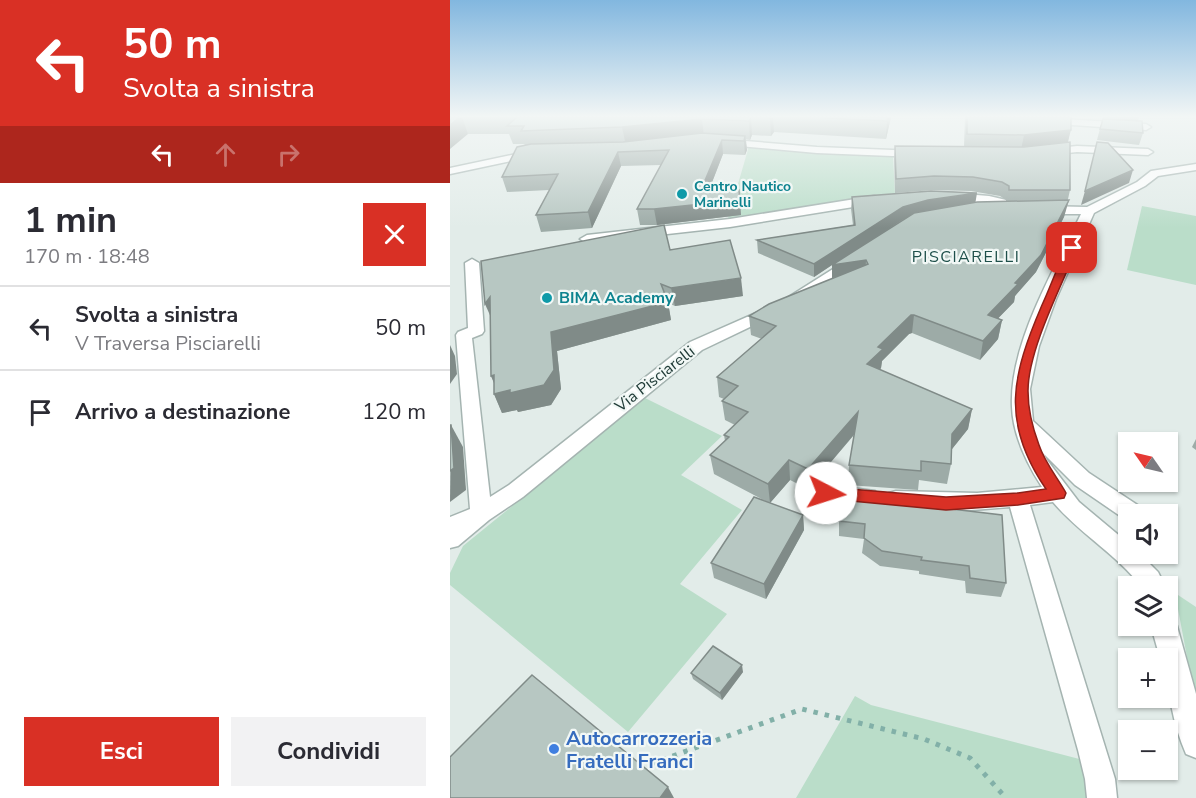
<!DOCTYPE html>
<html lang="it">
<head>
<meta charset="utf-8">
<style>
  body { margin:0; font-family:"Nunito Sans",sans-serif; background:#f2f2f3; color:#2b2b33; height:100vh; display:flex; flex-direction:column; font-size:22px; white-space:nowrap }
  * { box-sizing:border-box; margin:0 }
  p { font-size:20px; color:#7c7c81 }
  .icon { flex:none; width:33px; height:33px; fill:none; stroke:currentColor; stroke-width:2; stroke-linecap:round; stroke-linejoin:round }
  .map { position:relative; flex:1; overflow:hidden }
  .details { display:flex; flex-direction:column; background:#fff; width:450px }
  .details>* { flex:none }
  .hud { background:#d93025; color:#fff; overflow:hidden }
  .needle { width:39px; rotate:304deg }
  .fabs { position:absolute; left:668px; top:432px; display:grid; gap:12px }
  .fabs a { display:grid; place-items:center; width:60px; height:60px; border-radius:0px; background:#fff; box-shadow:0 2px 4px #0004; font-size:30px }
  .pin { position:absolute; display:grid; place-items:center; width:51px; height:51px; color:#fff; margin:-26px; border-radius:12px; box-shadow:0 3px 9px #0006 }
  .me { position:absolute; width:66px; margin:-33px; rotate:95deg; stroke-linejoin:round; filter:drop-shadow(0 0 4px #0008) }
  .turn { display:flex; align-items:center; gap:21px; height:126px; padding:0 24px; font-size:27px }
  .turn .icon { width:78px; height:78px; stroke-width:2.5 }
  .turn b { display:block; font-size:42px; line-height:51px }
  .lanes { display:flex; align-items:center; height:57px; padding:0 24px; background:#0003; justify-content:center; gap:30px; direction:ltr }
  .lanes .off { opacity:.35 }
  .round { display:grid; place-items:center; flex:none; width:63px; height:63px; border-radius:0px; background:#f2f2f3 }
  .overview { display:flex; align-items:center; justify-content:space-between; height:102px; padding:0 24px }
  h1 { font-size:36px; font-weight:700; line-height:45px }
  .action { display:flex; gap:12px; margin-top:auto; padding:12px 24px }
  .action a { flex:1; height:69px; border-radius:0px; background:#d93025; color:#fff; font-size:24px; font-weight:700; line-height:69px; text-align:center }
  .action a+a { background:#f2f2f3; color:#2b2b33 }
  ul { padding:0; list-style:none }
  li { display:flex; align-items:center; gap:18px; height:84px; padding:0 24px; border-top:2px solid #e1e1e2 }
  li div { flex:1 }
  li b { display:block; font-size:22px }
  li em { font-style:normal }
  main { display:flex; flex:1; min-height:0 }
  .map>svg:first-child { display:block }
</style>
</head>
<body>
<main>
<section class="details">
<div class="hud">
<div class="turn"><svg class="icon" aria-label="left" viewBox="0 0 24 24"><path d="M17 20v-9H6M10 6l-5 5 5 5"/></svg><div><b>50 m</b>Svolta a sinistra</div></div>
<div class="lanes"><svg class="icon" aria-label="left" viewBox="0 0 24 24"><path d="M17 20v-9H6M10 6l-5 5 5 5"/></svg><svg class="icon off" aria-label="ahead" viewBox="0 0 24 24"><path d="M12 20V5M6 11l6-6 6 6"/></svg><svg class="icon off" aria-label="right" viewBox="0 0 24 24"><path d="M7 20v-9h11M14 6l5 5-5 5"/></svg></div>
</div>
<div class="overview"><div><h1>1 min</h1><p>170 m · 18:48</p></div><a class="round" style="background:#d93025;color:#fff"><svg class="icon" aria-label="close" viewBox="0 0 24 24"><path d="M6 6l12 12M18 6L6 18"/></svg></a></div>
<ul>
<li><svg class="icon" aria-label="left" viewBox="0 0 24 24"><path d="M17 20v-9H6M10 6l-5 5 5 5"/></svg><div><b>Svolta a sinistra</b><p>V Traversa Pisciarelli</p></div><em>50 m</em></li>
<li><svg class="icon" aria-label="arrive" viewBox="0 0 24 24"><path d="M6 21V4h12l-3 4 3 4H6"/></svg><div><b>Arrivo a destinazione</b></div><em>120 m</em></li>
</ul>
<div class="action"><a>Esci</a><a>Condividi</a></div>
</section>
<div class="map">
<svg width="746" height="798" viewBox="0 0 746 798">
  <rect width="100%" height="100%" fill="#e2ece9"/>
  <g fill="#baddc9">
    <path d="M299,146l144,9 2,40 -168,27z"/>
    <path d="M692,206l54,10v69l-69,-15z"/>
    <path d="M195,398l77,38 -41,39 61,35 -62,74 47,30 -99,118 -178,-147v-12l13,-27z"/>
    <path d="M725,593l21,14v98z"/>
    <path d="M405,696l16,9 216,56 4,37h-295z"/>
  </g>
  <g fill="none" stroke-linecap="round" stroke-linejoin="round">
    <defs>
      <g id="minor">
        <path d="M596,118l100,6 5,3 -5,3 -103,-7v-4z"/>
        <path d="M271,139l96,8 101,4 5,3 -5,3 -101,-4 -100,-9 -1,-2z"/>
        <path d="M627,146l71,3 5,3 -5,3 -71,-3 -29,3 -5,-3 5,-3z"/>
        <path d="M85,150l4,1v4l-89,19v-6z"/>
        <path d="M746,164v6l-38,6 -13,10 -51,27 -38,86 -17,47 -9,43 3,32 56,52 53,35 3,6h-17l-2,6 -51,-35 -31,-31 3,6 32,42 49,41v11h12l18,18 7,14h-24c-25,-32 -62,-53 -88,-84l-23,3 85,274 2,19h-30l-2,-19 -7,-29 -68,-243c-34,3 -90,8 -121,-2l-4,-6 4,-6 7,-2 81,2 65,-6c-15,-23 -29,-52 -30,-80 -3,-63 42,-137 69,-193h-40l-6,-4 6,-4 46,1 50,-25 14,-11z"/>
        <path d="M502,193l37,3 35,8 2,3 -6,4 -31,-7 -41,-5 -2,-2z"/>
        <path d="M424,196l4,1v6l-148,24 -143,16 -7,-4 7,-4 143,-16z"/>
        <path d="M402,257l5,1 2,3 -2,3 -58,37 -5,1 -7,-4z"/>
        <path d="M22,259l7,4 5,68 -2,3 -10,4 18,159 19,-12 181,-143 75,-33h10l3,3 -3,3 -73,35 -179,147 -34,23 -31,26 -8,2v-31l20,-8 -14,-174 2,-3 10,-4 -3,-65z"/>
        <path d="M376,485l49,6 4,6 -4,6c-15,5 -41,1 -56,-4l-3,-6 3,-6z"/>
        <path d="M717,616l6,2 4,8 19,68v64l-10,-4c-13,-30 -19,-63 -19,-96h-7l-9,-32h16z"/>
      </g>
    </defs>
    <use href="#minor" stroke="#a5b4b1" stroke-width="3"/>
    <path stroke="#82b0a8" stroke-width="5" stroke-dasharray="4.5 7" stroke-linecap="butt" d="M201,764l151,-55 122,30 46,19 36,40"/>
    <use href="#minor" fill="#fff" fill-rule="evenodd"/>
  </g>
  <g fill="#9daba7" fill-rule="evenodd">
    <path d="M0,117h441l-5,22 -112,-7 -3,4 -19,-1 -2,5 -4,-1 1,11 -2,5 -22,-1 -14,36h30l2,25 -84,10h-17l-3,-16 24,-44 -40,1 -29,62 -51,4 -5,-17 13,-25 -42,2 -5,-15 23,-33h-12l-4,-10h-41z"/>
    <path d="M515,117h106l-3,26 2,47 -6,27 -28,55 -21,24 -1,6 -16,16 4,2 -4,19 -18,21 -68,-27 -3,1 -27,27 -1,7 -1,2 92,39 -4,20 -16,20 -1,15 -4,20 -28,-4 -1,10 -70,-5 1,-20 5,-30 -46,54 -18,-9 -20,23 33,12 1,15 -38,69 -52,-21 -3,-15 58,-60 -55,-29 -4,-19 15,-14 -1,-6 11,-10 -10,-5 -3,-19 2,-2 -5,-2 -2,-20 45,-38 -11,-4 -2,-19 83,-37v-14l-18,12 -56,-24 -1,-13 96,-15 -2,-16 1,-12 124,5 30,-1v-1l-6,-4 -29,-5 -38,-1 -38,3 -1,-34 1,-13 69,1zM454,219l-53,34 51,-33z"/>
    <path d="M653,117h36l-1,4 5,12 -4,12 -42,-5z"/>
    <path d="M220,250l73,46 -68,10 -7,-3 3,17 -114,31 4,38 -10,16 -33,7 -1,-2 -15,3 -8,-19v-12l-3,-6z"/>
    <path d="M746,439v11l-4,-3z"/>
    <path d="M468,505l88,78 -5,14 -35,-4 -1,-12 -46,-7v-3l-39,-5 -18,-13 2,-14 -25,-3v-15z"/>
    <path d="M293,672l-21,28 -29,-21 -2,-6z"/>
  </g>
  <g fill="#808b88">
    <path d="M10,117h2l6,17 -18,15v-24z"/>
    <path d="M301,117l1,18 -2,5 -1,-19z"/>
    <path d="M321,117h2l1,15 -3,4 -1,-18z"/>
    <path d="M438,117h3l-5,22 1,-18z"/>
    <path d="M252,119l2,18 -78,9 -4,-19z"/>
    <path d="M621,130l-4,15 -46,5 3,-15z"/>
    <path d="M295,136l2,14 -2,5 -1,-14z"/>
    <path d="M272,140l1,14 -19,49 35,-13 2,25 -84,10 -3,-16 47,-19z"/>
    <path d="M168,152l3,14 -29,62 -4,-16z"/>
    <path d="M683,170l-4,13 -48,22 4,-14z"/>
    <path d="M527,193l-2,12 -48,8 -25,7 -69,45 33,-5 -1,18 -33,5v-18l-18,12v-13l89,-57 25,-7z"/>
    <path d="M619,200l-5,17 -28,55 -21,24 -1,6 -30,31 4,-18z"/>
    <path d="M291,278l2,18 -68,10 -4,-18z"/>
    <path d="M40,297l3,25 -8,-18z"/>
    <path d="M218,302l3,18 -114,31 4,38 -10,16 -33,7 -1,-2 -15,3 -8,-19 4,-1 -7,-17 60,-44z"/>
    <path d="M461,315h3l-2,18 -3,1 -27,27 -1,7 -15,15 1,-19 11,-17z"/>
    <path d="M552,320l-4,19 -18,21 3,-19z"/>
    <path d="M0,345l5,11 2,18 -7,10z"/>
    <path d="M522,409l-4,20 -20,25 4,-20z"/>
    <path d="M408,412l-1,19 -49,58v-20z"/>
    <path d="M1,425l12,22 3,43 -16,12z"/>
    <path d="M339,460l1,20 -20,23 -2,-19z"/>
    <path d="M353,515l1,15 -38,69 -2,-15z"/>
    <path d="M292,665l1,7 -21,28 -2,-7z"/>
    <path d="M218,787l6,11h-14z"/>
  </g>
  <g fill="#b7c7c2" stroke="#808b88" stroke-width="1.5">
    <path d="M0,117h10l-10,8z"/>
    <path d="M67,117h254l-1,1 -19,-1 -2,4 -47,-2 -80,8 -101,4 3,-5h-17z"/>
    <path d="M359,117h79l-1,4z"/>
    <path d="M517,117h104v13l-47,5 -57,-1z"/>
    <path d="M653,119l39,2 1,12 -43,-4z"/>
    <path d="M252,133l43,3 -1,5 -22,-1 -21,50h38l1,10 -86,9h-17l32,-59 -51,2 -30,60 -52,3 22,-41 -56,3 15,-30 14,-3 92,-2z"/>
    <path d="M620,142v48h-61v-4l-7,-4 -29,-5 -39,-1 -38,3 -1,-33 129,1z"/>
    <path d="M647,142l11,1 25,27 -48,21z"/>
    <path d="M481,191l46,2 -49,7 -25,7 -89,57 -57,-24 98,-15 -3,-28z"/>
    <path d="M619,200l-28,55 -26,28 3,1 -30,31 14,5 -19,21 -69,-26h-3l-33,32 5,2 -16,15 105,45 -20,25 -1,30 -30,-3v10l-72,-6 9,-53 -50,57 -19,-9 -21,24 -58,-29 19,-18 -5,-2 24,-23 -26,-11 16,-15 -21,-9 59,-51 -27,-10 20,-12 99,-40 -2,-4 -34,5 82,-52 63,-11z"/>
    <path d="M214,225l6,25 60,-10 11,38 -70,10 -10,-4 7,18 -117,30 3,38 -10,15 -34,8v-3l-16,4v-19l-3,1 -1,-79 -5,7 -4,-43z"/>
    <path d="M0,425h1l3,43 -4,3z"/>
    <path d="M395,490l73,6v9l84,10 4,68 -36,-5 -1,-12 -48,-6 1,-3 -40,-6 -18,-13 1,-14 -26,-3z"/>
    <path d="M304,497l49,18 -39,69 -53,-21z"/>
    <path d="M263,646l29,19 -22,28 -29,-20z"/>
    <path d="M82,675l136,112 -8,11h-210v-41z"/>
  </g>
  <linearGradient id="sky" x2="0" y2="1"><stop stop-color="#82b7df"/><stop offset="0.51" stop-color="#f2f6f5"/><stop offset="1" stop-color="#f2f6f5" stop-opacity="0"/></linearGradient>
  <rect width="746" height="228" fill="url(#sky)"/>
  <path fill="#d93025" stroke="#8d1f18" stroke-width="1.5" d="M618,246l9,2c-16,39 -49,102 -49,143 0,18 5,38 11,54 6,18 18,32 27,48l-2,5 -46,7 -72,5 -126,-12 -2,-5 2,-4 6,-2 120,10 72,-4 28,-4c-46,-67 -34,-114 -4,-184 9,-19 16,-41 26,-59z"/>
  <g fill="#0f9aa8" stroke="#f2f8f6" stroke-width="2">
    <circle cx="232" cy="194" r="6"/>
    <circle cx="97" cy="298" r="6"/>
  </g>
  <circle fill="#3f7fe0" stroke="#f2f8f6" stroke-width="2" cx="104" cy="749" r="6"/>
  <g text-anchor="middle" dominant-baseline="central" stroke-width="4.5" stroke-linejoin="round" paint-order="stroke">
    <g font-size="14" font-weight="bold" fill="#0d838f" stroke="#f2f8f6" text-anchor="start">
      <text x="244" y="186">Centro Nautico<tspan x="244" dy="16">Marinelli</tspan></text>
    </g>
    <g font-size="16" letter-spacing="1.5" fill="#1e4f4a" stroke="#f2f8f6">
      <text x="516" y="257">PISCIARELLI</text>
    </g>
    <g font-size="16" font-weight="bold" fill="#0d838f" stroke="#f2f8f6" text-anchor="start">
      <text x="109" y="298">BIMA Academy</text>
    </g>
    <g font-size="16" fill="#223d39" stroke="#f2f8f6">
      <text transform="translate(205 379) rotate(-38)">Via Pisciarelli</text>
    </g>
    <g font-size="20" font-weight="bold" fill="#366cbe" stroke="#f2f8f6" text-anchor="start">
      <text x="116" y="738">Autocarrozzeria<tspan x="116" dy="23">Fratelli Franci</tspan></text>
    </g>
  </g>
</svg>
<div class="fabs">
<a><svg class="needle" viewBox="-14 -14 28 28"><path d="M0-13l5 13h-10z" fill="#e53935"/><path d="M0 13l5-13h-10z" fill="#7c7c81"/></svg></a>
<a><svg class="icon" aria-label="sound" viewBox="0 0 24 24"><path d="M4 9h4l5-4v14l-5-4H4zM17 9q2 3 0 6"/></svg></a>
<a><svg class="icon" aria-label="layers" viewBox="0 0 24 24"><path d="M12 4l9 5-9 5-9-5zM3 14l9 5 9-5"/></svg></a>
<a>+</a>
<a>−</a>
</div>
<div class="pin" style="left:622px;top:248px;background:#d93025"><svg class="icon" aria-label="arrive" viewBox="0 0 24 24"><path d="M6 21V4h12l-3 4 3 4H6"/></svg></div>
<svg class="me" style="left:376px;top:493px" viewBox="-20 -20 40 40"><circle r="19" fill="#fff"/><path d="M0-13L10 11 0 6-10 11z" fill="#d93025"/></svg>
</div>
</main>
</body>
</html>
